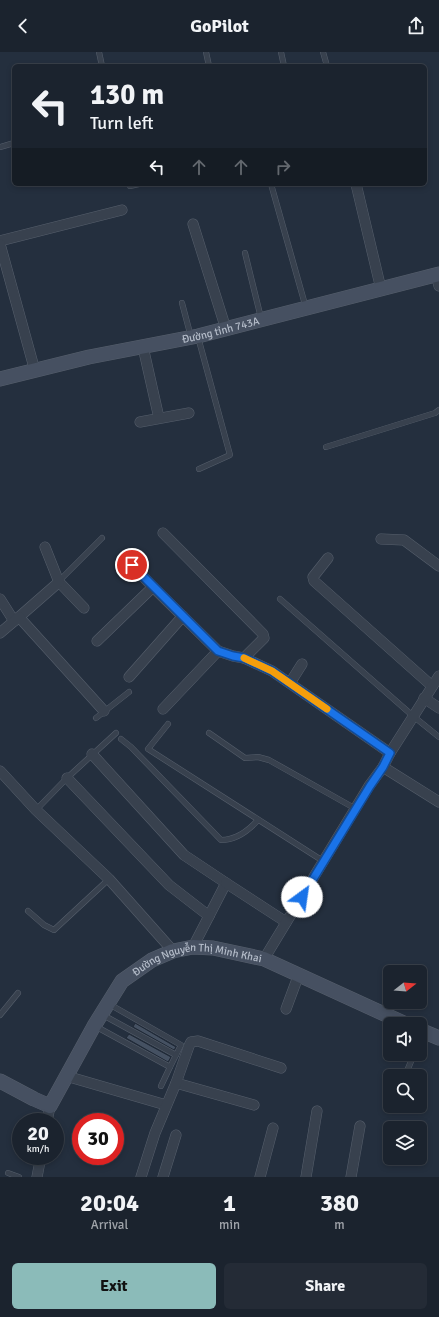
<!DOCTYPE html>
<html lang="en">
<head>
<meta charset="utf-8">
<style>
  body { margin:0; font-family:Signika,sans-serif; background:#242b36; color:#f1f3f6; height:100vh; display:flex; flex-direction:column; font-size:15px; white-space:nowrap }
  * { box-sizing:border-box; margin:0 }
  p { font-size:13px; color:#a0a4aa }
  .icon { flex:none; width:22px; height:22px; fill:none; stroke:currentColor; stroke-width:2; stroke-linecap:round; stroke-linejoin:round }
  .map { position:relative; height:1125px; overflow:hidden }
  .details { display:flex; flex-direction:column; background:#1b232e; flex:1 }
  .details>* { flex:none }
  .guide { position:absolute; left:12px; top:12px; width:415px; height:122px; border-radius:6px; box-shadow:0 2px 6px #0003,0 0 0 1px #39404a; background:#1b232e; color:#f1f3f6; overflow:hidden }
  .needle { width:26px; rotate:73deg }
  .fabs { position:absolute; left:383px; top:913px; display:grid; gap:8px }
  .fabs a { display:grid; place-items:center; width:44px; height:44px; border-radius:6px; background:#1b232e; box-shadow:0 2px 6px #0003,0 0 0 1px #39404a; font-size:20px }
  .speed { position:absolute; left:12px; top:1061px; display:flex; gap:8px; font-size:20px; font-weight:700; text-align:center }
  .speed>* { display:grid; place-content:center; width:52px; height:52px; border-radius:50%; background:#1b232e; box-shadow:0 2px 6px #0003,0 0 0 1px #39404a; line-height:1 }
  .speed small { font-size:10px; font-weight:400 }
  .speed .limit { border:6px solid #d22; background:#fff; color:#111 }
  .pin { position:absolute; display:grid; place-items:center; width:34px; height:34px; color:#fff; margin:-17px; border:2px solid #fff; border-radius:50%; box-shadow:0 1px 4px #0007 }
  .me { position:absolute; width:44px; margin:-22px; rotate:31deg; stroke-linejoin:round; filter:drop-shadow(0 0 3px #0008) }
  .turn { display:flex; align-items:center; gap:14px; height:84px; padding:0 12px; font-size:18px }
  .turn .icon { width:52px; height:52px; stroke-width:2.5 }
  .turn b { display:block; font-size:28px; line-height:34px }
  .lanes { display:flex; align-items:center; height:38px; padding:0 12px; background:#0003; justify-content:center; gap:20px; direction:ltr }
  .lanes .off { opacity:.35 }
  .eta { display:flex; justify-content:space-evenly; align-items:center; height:68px; text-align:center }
  .eta b { font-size:24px; font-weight:700; line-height:28px }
  .cta { display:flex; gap:8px; margin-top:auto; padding:8px 12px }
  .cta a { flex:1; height:46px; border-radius:6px; background:#8bbbb9; color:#111; font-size:16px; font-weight:700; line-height:46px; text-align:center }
  .cta a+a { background:#242b36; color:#f1f3f6 }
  header { display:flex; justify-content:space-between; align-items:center; height:52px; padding:0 12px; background:#1b232e; font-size:18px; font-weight:700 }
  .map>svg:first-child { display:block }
</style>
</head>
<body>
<header><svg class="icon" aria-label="back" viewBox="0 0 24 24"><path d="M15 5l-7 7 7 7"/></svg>GoPilot<svg class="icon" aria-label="share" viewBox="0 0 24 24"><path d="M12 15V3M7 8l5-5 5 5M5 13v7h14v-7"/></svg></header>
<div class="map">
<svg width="439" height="1125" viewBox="0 0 439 1125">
  <rect width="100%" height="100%" fill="#242f3e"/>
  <g fill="#455162" stroke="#1f2835">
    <path d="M135,971l41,24 -2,3 -41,-23z"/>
    <path d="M129,982l42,23 -3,5 -42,-24z"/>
  </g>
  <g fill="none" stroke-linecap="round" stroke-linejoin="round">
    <defs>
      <g id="lane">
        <path d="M99,0l3,14"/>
        <path d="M206,0l3,14"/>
        <path d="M281,0l3,14"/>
        <path d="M323,0l4,14"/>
        <path d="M0,95l14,-4"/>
        <path d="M271,132l35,124"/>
        <path d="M130,134l9,-2"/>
        <path d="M245,201l16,65"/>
        <path d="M182,251l9,34"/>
        <path d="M198,285l32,118 -31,14"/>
        <path d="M326,395l109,-34 4,-3"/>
        <path d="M59,529l43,-43"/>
        <path d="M280,547l133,117 26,21"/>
        <path d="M96,666l33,-26"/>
        <path d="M168,672l-20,25 175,112"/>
        <path d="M209,681l36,25 13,-1 11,3 87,49"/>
        <path d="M121,687l10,8 90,93c15,0 28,-10 37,-20"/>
        <path d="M36,758l31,-32 49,-45"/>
        <path d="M28,859l16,14 10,5 55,-51"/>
        <path d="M0,963l18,-22"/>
        <path d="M103,963l73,40 5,-10 -72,-41"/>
        <path d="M95,974l75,41 -9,19"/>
        <path d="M170,1015l6,-12"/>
        <path d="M405,1024l9,-22"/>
        <path d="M8,1121l11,4"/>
      </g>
      <g id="street">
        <path d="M356,132l25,105"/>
        <path d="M193,172l33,105"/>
        <path d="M0,189l122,-31"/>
        <path d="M0,192l35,127"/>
        <path d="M436,222l3,12"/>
        <path d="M143,295l16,71"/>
        <path d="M140,370l49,-9"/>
        <path d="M163,481l100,101 1,4 -20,20"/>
        <path d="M381,487l23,1 35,26"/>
        <path d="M328,506l-15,19 1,4 118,105"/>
        <path d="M132,513l21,22"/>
        <path d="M59,530l25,26"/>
        <path d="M0,547l14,22"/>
        <path d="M19,565l40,-35 -14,-35"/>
        <path d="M0,581l19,-16 85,94"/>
        <path d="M97,589l56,-54 65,64 15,5 11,2 28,13 118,82"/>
        <path d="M129,625l54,-61"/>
        <path d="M290,631l12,-19"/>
        <path d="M424,646l15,10"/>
        <path d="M163,657l55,-58"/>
        <path d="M92,702l92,101 42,28 -17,33"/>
        <path d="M383,715l56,35"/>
        <path d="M0,719l36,39 73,69 64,72"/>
        <path d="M67,726l102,107 40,31 -16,31"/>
        <path d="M226,831l60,39"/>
        <path d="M264,907l105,-173 14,-19 7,-14 49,-77"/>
        <path d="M286,957l13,-35"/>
        <path d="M66,1024l100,29"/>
        <path d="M176,1031l78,22"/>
        <path d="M47,1070l3,-16"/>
        <path d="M37,1125l4,-21"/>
        <path d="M141,1125l14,-44 21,-50 13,-37 2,-4 7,-1 83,27"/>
        <path d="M163,1125l13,-42"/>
        <path d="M260,1125l13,-49"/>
        <path d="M306,1125l11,-66"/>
        <path d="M351,1125l9,-51"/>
      </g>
      <g id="secondary">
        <path id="s1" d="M0,327l89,-22 109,-21 241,-62"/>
        <path d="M420,978l19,8"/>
        <path id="s2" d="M0,1029l34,18 16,7 44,-80 28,-45 30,-21 21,-9 20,-4 20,1 51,11 142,65"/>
      </g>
    </defs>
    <use href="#lane" stroke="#565f6c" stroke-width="6"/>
    <use href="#street" stroke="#565f6c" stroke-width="11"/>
    <use href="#secondary" stroke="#565f6c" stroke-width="15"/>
    <use href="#lane" stroke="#38414e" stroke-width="5"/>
    <use href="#street" stroke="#38414e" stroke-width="10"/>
    <use href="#secondary" stroke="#465061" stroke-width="14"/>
  </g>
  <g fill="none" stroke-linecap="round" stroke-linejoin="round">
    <defs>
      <path id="route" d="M132,513l86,86 15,5 11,2 28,13 118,82 -7,14 -13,19 -68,111"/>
    </defs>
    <use href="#route" stroke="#114b97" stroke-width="10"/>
    <use href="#route" stroke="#1a73e8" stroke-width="7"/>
    <path stroke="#f59e0b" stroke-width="7" d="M244,606l28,13 55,38"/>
  </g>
  <g text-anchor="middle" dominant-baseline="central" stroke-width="4" stroke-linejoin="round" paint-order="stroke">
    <g font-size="11" fill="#b4bcc9" stroke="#1d2633">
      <text stroke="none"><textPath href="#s1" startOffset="226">Đường tỉnh 743A</textPath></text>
      <text stroke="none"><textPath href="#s2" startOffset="282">Đường Nguyễn Thị Minh Khai</textPath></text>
    </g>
  </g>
</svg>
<div class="fabs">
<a><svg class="needle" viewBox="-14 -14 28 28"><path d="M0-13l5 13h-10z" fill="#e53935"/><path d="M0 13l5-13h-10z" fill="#a0a4aa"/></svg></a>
<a><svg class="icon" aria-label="sound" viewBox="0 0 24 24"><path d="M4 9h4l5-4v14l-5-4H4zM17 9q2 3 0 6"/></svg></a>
<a><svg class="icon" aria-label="search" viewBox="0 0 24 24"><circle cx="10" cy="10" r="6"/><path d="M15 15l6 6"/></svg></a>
<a><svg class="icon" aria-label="layers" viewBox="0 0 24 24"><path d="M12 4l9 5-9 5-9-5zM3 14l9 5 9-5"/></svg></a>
</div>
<div class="speed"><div>20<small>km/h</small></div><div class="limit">30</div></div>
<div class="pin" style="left:132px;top:513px;background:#d93025"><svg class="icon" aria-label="arrive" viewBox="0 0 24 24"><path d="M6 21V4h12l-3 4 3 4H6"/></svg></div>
<svg class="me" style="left:302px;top:845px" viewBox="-20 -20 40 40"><circle r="19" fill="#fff"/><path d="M0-13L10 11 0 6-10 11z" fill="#1a73e8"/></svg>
<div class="guide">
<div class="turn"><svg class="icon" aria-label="left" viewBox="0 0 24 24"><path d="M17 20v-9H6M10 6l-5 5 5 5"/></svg><div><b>130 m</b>Turn left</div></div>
<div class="lanes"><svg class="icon" aria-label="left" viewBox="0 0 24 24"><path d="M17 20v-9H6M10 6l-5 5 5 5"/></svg><svg class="icon off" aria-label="ahead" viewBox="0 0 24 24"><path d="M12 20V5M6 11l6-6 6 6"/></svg><svg class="icon off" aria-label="ahead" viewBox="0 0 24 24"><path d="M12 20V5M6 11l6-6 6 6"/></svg><svg class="icon off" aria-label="right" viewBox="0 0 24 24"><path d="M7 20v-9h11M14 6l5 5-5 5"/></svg></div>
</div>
</div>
<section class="details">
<div class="eta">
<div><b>20:04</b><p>Arrival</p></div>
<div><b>1</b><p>min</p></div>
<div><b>380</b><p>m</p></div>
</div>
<div class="cta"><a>Exit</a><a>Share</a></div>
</section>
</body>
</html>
